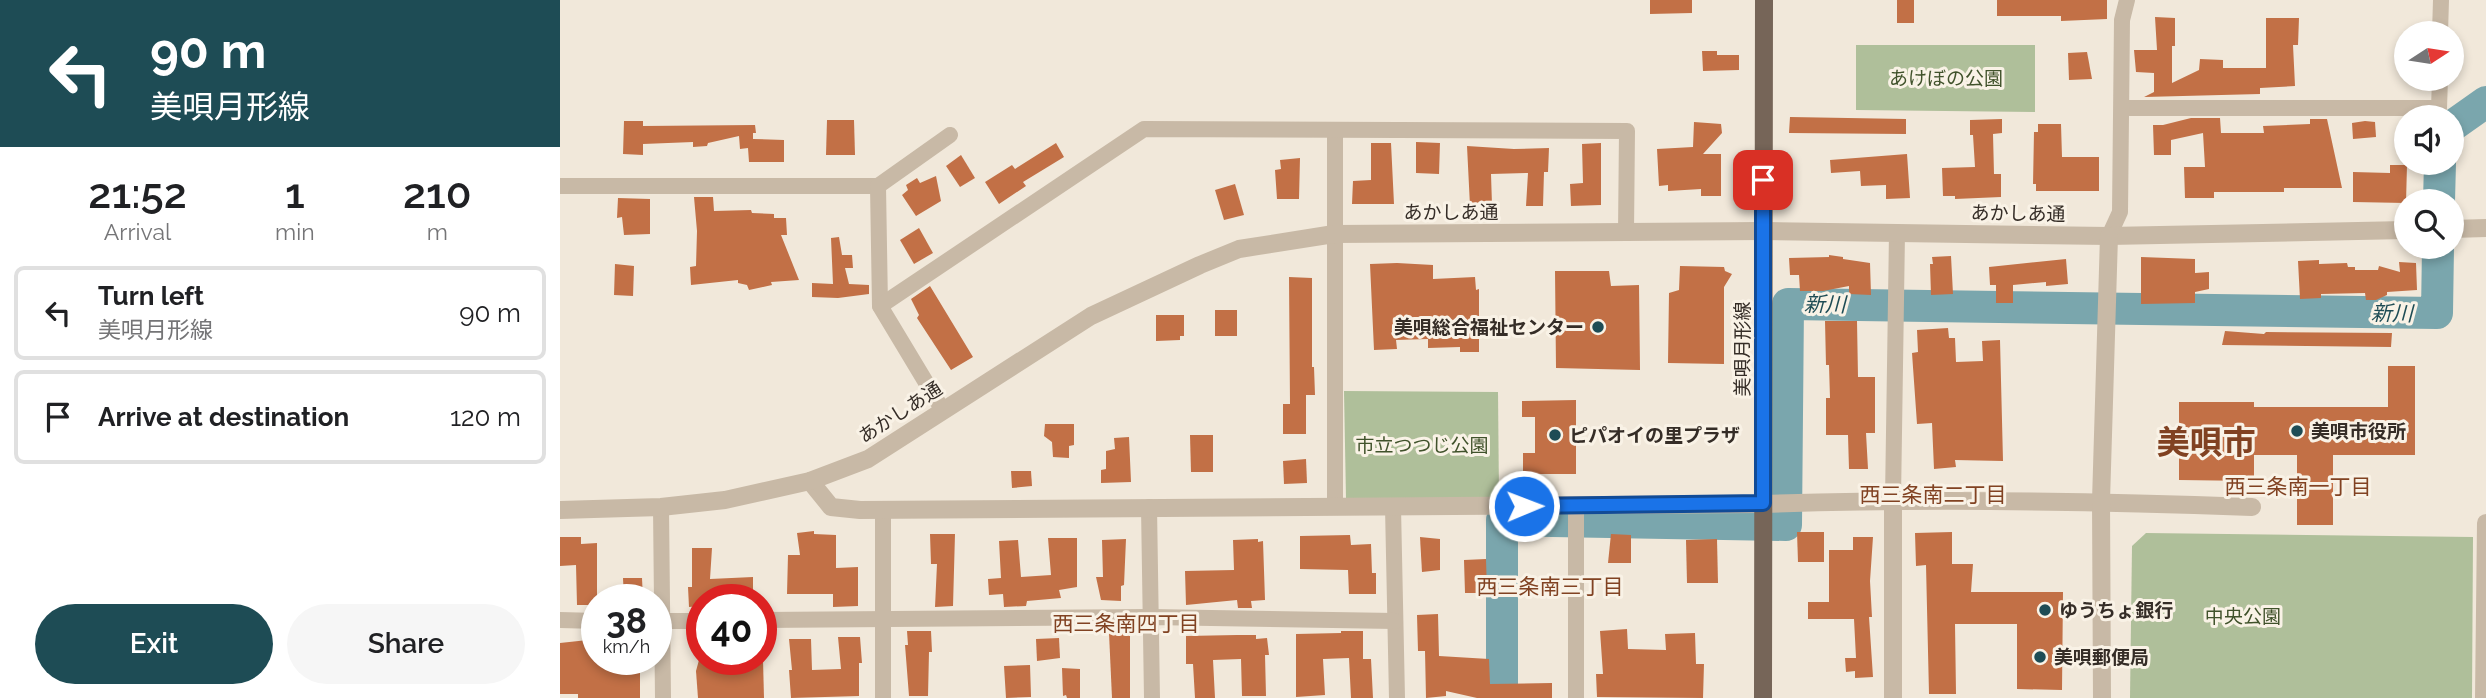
<!DOCTYPE html>
<html lang="en">
<head>
<meta charset="utf-8">
<style>
  body { margin:0; font-family:Raleway,"Noto Sans JP",sans-serif; background:#f6f6f6; color:#202124; height:100vh; display:flex; flex-direction:column; font-size:26px; white-space:nowrap }
  * { box-sizing:border-box; margin:0 }
  p { font-size:23px; color:#757577 }
  .icon { flex:none; width:38px; height:38px; fill:none; stroke:currentColor; stroke-width:2; stroke-linecap:round; stroke-linejoin:round }
  .map { position:relative; flex:1; overflow:hidden }
  .drawer { display:flex; flex-direction:column; background:#fff; width:560px }
  .drawer>* { flex:none }
  .banner { background:#1e4c55; color:#fff; overflow:hidden }
  .needle { width:46px; rotate:78deg }
  .buttons { position:absolute; left:1834px; top:21px; display:grid; gap:14px }
  .buttons a { display:grid; place-items:center; width:70px; height:70px; border-radius:50%; background:#fff; box-shadow:0 4px 10px #0003; font-size:35px }
  .speed { position:absolute; left:21px; top:584px; display:flex; gap:14px; font-size:35px; font-weight:700; text-align:center }
  .speed>* { display:grid; place-content:center; width:91px; height:91px; border-radius:50%; background:#fff; box-shadow:0 4px 10px #0003; line-height:1 }
  .speed small { font-size:18px; font-weight:400 }
  .speed .limit { border:10px solid #d22; background:#fff; color:#111 }
  .pin { position:absolute; display:grid; place-items:center; width:60px; height:60px; color:#fff; margin:-30px; border-radius:14px; box-shadow:0 4px 10px #0006 }
  .me { position:absolute; width:77px; margin:-38px; rotate:89deg; stroke-linejoin:round; filter:drop-shadow(0 0 5px #0008) }
  .turn { display:flex; align-items:center; gap:24px; height:147px; padding:0 35px; font-size:32px }
  .turn .icon { width:91px; height:91px; stroke-width:2.5 }
  .turn b { display:block; font-size:49px; line-height:60px }
  .eta { display:flex; justify-content:space-evenly; align-items:center; height:119px; text-align:center }
  .eta b { font-size:42px; font-weight:600; line-height:49px }
  .primary-button { display:flex; gap:14px; margin-top:auto; padding:14px 35px }
  .primary-button a { flex:1; height:80px; border-radius:42px; background:#1e4c55; color:#fff; font-size:28px; font-weight:600; line-height:80px; text-align:center }
  .primary-button a+a { background:#f6f6f6; color:#202124 }
  ul { padding:0; list-style:none }
  li { display:flex; align-items:center; gap:21px; height:94px; margin:0 14px 10px; padding:0 21px; border:4px solid #e0e0e0; border-radius:10px }
  li div { flex:1 }
  li b { display:block; font-size:26px }
  li em { font-style:normal }
  main { display:flex; flex:1; min-height:0 }
  .map>svg:first-child { display:block }
</style>
</head>
<body>
<main>
<section class="drawer">
<div class="banner">
<div class="turn"><svg class="icon" aria-label="left" viewBox="0 0 24 24"><path d="M17 20v-9H6M10 6l-5 5 5 5"/></svg><div><b>90 m</b>美唄月形線</div></div>
</div>
<div class="eta">
<div><b>21:52</b><p>Arrival</p></div>
<div><b>1</b><p>min</p></div>
<div><b>210</b><p>m</p></div>
</div>
<ul>
<li><svg class="icon" aria-label="left" viewBox="0 0 24 24"><path d="M17 20v-9H6M10 6l-5 5 5 5"/></svg><div><b>Turn left</b><p>美唄月形線</p></div><em>90 m</em></li>
<li><svg class="icon" aria-label="arrive" viewBox="0 0 24 24"><path d="M6 21V4h12l-3 4 3 4H6"/></svg><div><b>Arrive at destination</b></div><em>120 m</em></li>
</ul>
<div class="primary-button"><a>Exit</a><a>Share</a></div>
</section>
<div class="map">
<svg width="1926" height="698" viewBox="0 0 1926 698">
  <rect width="100%" height="100%" fill="#f1e8da"/>
  <g fill="#afbf9a">
    <path d="M1296,45h179v67l-179,-2z"/>
    <path d="M784,391l154,1 1,106h-153z"/>
    <path d="M1586,533l327,4 -1,161h-342l2,-152z"/>
  </g>
  <g fill="none" stroke-linecap="round" stroke-linejoin="round">
    <g stroke="#7aa6ad" stroke-width="32">
      <path d="M1892,126l34,-24"/>
      <path d="M1879,201l1,-38"/>
      <path d="M942,698v-178l284,5 2,-221 649,9 1,-66"/>
    </g>
  </g>
  <g fill="#c27046">
    <path d="M1090,0h42v13l-42,1z"/>
    <rect x="1337" y="0" width="17" height="23"/>
    <path d="M1437,0h110v19l-46,2v-5h-64z"/>
    <path d="M1595,17l20,1v28h-3v37l27,-13 1,-11 23,1v8h43v-50h33l-1,27h-5l2,41 -35,2v6l-116,3 10,-5v-19l-18,-1 -2,-22h23z"/>
    <path d="M1142,51h15v4h22v15l-36,1z"/>
    <path d="M1527,52l5,27 -23,1 -1,-27z"/>
    <path d="M1230,117l116,2v15l-117,-1z"/>
    <path d="M1631,118h29l1,15h43l-1,-7 47,-2v-5h17l15,69h-58v4h-70v6h-29l-1,-31h21l-2,-34 -32,7v15h-17l-1,-30h10z"/>
    <path d="M1442,119v14l-9,1 1,40h7v23l-46,2v-3h-12l-1,-28 33,-1 -2,-32h-3v-15z"/>
    <path d="M267,120h27l1,35h-29z"/>
    <path d="M64,121h19v5l112,-1 1,8h-3v6l31,1v22h-35l-1,-14 -8,1 -1,-13 -31,7 -1,3 -14,1v-5l-50,2v11l-20,-1z"/>
    <path d="M1805,121l10,1 1,15 -23,2 -1,-16z"/>
    <path d="M1134,122l27,2 1,9 -19,21h18v42h-20v-7l-33,2v-6l-9,1 -2,-37 36,-2z"/>
    <path d="M1478,124h23l1,33h37v34h-63v-7h-3l1,-52h4z"/>
    <path d="M856,142l24,1 -1,31 -23,-1z"/>
    <path d="M496,143l8,14 -41,25 3,4 -27,18 -14,-22 27,-17 3,4z"/>
    <path d="M811,143h20l3,61h-42l1,-23 18,-1z"/>
    <path d="M1041,143v62l-30,1 -1,-22 13,-1 -1,-39z"/>
    <path d="M907,146l47,3 35,-1 -1,24h-4l-1,34h-17l2,-33 -37,1 1,31 -22,1z"/>
    <path d="M1347,154l3,44 -24,1v-14l-25,1 -1,-15 -29,2 -1,-13z"/>
    <path d="M401,155l14,23 -15,9 -14,-21z"/>
    <path d="M740,158l-1,41h-22l-2,-29 6,-1 -1,-9z"/>
    <path d="M1830,165h17l-1,38 -53,-1v-30l37,1z"/>
    <path d="M376,176l5,25 -25,15 -14,-21 6,-5 -2,-5 11,-7 3,5z"/>
    <path d="M675,184l9,31 -20,5 -9,-30z"/>
    <path d="M134,197h19l1,14 37,-1 1,3 22,1v4h12l1,17h-6l18,45 -28,2 1,3 -23,5 -2,-5 -9,-2v-3l-47,5 -1,-18 6,-1 1,-35z"/>
    <path d="M58,198l32,1v35l-26,1 -2,-18 -5,1z"/>
    <path d="M359,228l14,25 -19,11 -14,-24z"/>
    <path d="M279,237l3,18h10l1,13h-8l4,16 20,1v9l-31,4 -26,-1v-14l21,1 -2,-46z"/>
    <path d="M1269,255l14,2v2l27,4 1,32 -22,-1v-8l-26,5h-23l-1,-16h-9l-1,-17 40,-1z"/>
    <path d="M1391,256l2,38 -22,1 -1,-31h3l-1,-7z"/>
    <path d="M1581,257l54,2v14l14,-1v17l-14,3v11l-54,1z"/>
    <path d="M1506,259l2,25 -22,2v-4l-33,3v18h-17v-18h-6l-1,-18z"/>
    <path d="M1759,260v4l28,-1 1,4h7v3h23l1,-4 21,6 -1,-10 17,1 1,27 -30,2v3l-11,5h-10l-1,-7 -44,1v4l-21,1 -2,-38z"/>
    <path d="M837,263l36,2v14l42,-2 1,13 3,-1v63h-19v-5l-32,1v-9l-32,1 1,9 -23,1 -4,-86z"/>
    <path d="M55,264l19,2 -1,30 -19,-1z"/>
    <path d="M1120,266l44,1 1,4 7,3 -8,13v77l-56,-1 1,-70 10,-3z"/>
    <path d="M995,271h54l2,15 28,-1 1,85 -84,-2z"/>
    <path d="M729,277l23,1v89h2l1,28h-9v39h-23v-30h7z"/>
    <path d="M370,286l43,71 -22,13 -34,-52 2,-3 -8,-16z"/>
    <rect x="655" y="310" width="22" height="26"/>
    <path d="M596,315h28v21h-4v4l-24,1z"/>
    <path d="M1265,321h32l1,56h17v56h-9l2,36h-19l-1,-34h-22v-37h4l-1,-33h-3z"/>
    <path d="M1388,328l1,10h6l1,24 27,-1 -1,-20 18,-1 3,121 -48,-1 1,7 -22,2 -2,-46 -15,1 -5,-71 6,-1 -1,-22z"/>
    <path d="M1665,331l39,3 2,-2 126,1 -1,14 -169,-2z"/>
    <path d="M1828,366h27v89h-82v70h-36v-70h-43v26l-75,-1v-78h75v5h134z"/>
    <path d="M1016,400v74h-53v-21h12v-36h-13v-16z"/>
    <path d="M485,424h29v21l-5,1v12l-16,-1 -1,-15 -8,-6z"/>
    <path d="M630,435h23v37h-22z"/>
    <path d="M569,437l2,45 -30,1v-13l5,-1v-18l9,-2 -1,-11z"/>
    <path d="M746,459l1,24 -23,1 -1,-23z"/>
    <path d="M451,471h20l1,15 -20,2z"/>
    <path d="M254,531v3l22,1v33l22,-1v39l-25,1v-13h-46l1,-39h12l-3,-22z"/>
    <path d="M1237,532h27v30h-26z"/>
    <path d="M1392,532v32h21l-2,28h92l-1,98 -45,-1v-65h-62l1,70h-27l-3,-129 -10,1 -1,-33z"/>
    <path d="M370,534h25l-2,72 -18,1 2,-43h-6z"/>
    <path d="M1051,534l20,1v28h-23z"/>
    <path d="M790,535l1,10 20,-1 1,29h4v21h-27l-1,-24 -48,-1v-33z"/>
    <path d="M0,537h21v7l16,-1v62h-20l-1,-40 -16,1z"/>
    <path d="M860,537l20,2v31l-18,2z"/>
    <path d="M1293,537h20l-3,44 2,36h-3l4,60 -18,1v-7l-9,1 -1,-14h11l-2,-39h-46v-17h21v-52h24z"/>
    <path d="M488,538h29v49l-18,3 2,8 -34,3 -1,5 -22,1 -1,-13 -14,1 -1,-16 13,-1 -2,-37 19,-1 3,37 30,-2z"/>
    <path d="M566,539l-2,46 -3,1v15l-20,-1 -5,-23h7l-1,-37z"/>
    <path d="M698,539v3l5,-1 2,59 -14,1 1,7h-14l-1,-8 -51,5 -1,-34 49,-1 -1,-30z"/>
    <path d="M1157,539l1,44h-31l-1,-43z"/>
    <path d="M132,548h20l-2,31 43,-2v22l-51,1v6l-13,1 -1,-20h4z"/>
    <path d="M926,559l1,34h-22l-1,-33z"/>
    <path d="M63,578h19l1,22h-19z"/>
    <path d="M878,614l1,42 50,3 1,25 62,-1v15h-75l-31,-7v5l-20,2 -1,-47h-7l-1,-36z"/>
    <path d="M1067,629l1,20 38,1 -1,-16 30,-1 1,31h8l-1,34 -106,-1 -1,-23h7l-3,-43z"/>
    <path d="M347,631h24l1,21h-3l-1,44h-19l-4,-51h3z"/>
    <path d="M781,631h22v28h8l2,39h-22l-2,-40 -26,1 2,36 -29,2v-63l45,-1z"/>
    <path d="M549,633h21v65h-18z"/>
    <path d="M677,635h19v4l11,-1 2,17h-4l1,41h-24l-1,-37 -28,1 2,38h-20l-2,-34h-7v-28z"/>
    <path d="M278,637h22l2,26h-3v33l-68,2 -2,-28h3l-3,-31h22l1,31 29,-1z"/>
    <path d="M499,638l1,20 -23,3 -1,-22z"/>
    <path d="M37,639v21h43v38h-62v-4h-18v-51z"/>
    <path d="M139,660h64l1,38h-66l-2,-27z"/>
    <path d="M470,665l1,32 -25,1 -2,-32z"/>
    <path d="M502,668l18,1v29h-13l-1,-3 -3,1z"/>
  </g>
  <g fill="none" stroke-linecap="round" stroke-linejoin="round">
    <g stroke="#c8b9a6" stroke-width="16">
      <path d="M1880,33l1,-33"/>
      <path d="M1562,108h317l1,-29"/>
      <path d="M775,130v377"/>
      <path d="M0,186h318"/>
      <path d="M1549,236l11,-24 2,-192 5,-20"/>
      <path d="M320,306l-2,-120 72,-51"/>
      <path d="M382,409l-62,-103 264,-177 483,2 -1,101"/>
      <path d="M1333,499l4,-266"/>
      <path d="M101,507l2,191"/>
      <path d="M589,507l3,191"/>
      <path d="M833,507l4,191"/>
      <path d="M0,620l37,1"/>
      <path d="M201,620l390,-3 244,4"/>
      <path d="M96,621h46"/>
      <path d="M323,698v-188"/>
      <path d="M1016,698v-193"/>
    </g>
    <g stroke="#c8b9a6" stroke-width="18">
      <path d="M1892,229l34,-1"/>
      <path d="M250,481l21,26 29,3 903,-6c163,-6 326,-3 489,3"/>
      <path d="M0,510l101,-3 64,-7 85,-19 58,-22 223,-143 109,-51 39,-16 95,-15 429,-3 346,5 297,-6"/>
      <path d="M1333,698v-199"/>
      <path d="M1542,698l-1,-197 8,-265"/>
      <path d="M1924,698l2,-175"/>
    </g>
    <path stroke="#766558" stroke-width="18" d="M1203,698l1,-698"/>
  </g>
  <g fill="none" stroke-linecap="round" stroke-linejoin="round">
    <defs>
      <path id="route" d="M964,506l239,-3v-323"/>
    </defs>
    <use href="#route" stroke="#114b97" stroke-width="18"/>
    <use href="#route" stroke="#1a73e8" stroke-width="12"/>
  </g>
  <g fill="#1e4c55" stroke="#f9f2e6" stroke-width="2.5">
    <circle cx="1038" cy="327" r="7"/>
    <circle cx="1737" cy="431" r="7"/>
    <circle cx="995" cy="435" r="7"/>
    <circle cx="1485" cy="610" r="7"/>
    <circle cx="1480" cy="657" r="7"/>
  </g>
  <g text-anchor="middle" dominant-baseline="central" stroke-width="6" stroke-linejoin="round" paint-order="stroke">
    <g font-size="19" fill="#40522b" stroke="#f9f2e6">
      <text x="1386" y="78">あけぼの公園</text>
      <text x="862" y="445">市立つつじ公園</text>
      <text x="1683" y="616">中央公園</text>
    </g>
    <g font-size="19" fill="#352d27" stroke="#f9f2e6">
      <text x="891" y="212">あかしあ通</text>
      <text transform="translate(1458 213) rotate(1)">あかしあ通</text>
      <text transform="translate(1182 349) rotate(-90)">美唄月形線</text>
      <text transform="translate(340 412) rotate(-33)">あかしあ通</text>
    </g>
    <g font-size="19" font-weight="bold" fill="#352d27" stroke="#f9f2e6" text-anchor="start">
      <text x="1024" y="327" text-anchor="end">美唄総合福祉センター</text>
      <text x="1751" y="431">美唄市役所</text>
      <text x="1009" y="435">ピパオイの里プラザ</text>
      <text x="1499" y="610">ゆうちょ銀行</text>
      <text x="1494" y="657">美唄郵便局</text>
    </g>
    <g font-size="21" font-style="italic" fill="#1e4c55" stroke="#f9f2e6">
      <text transform="translate(1265 304) rotate(1)">新川</text>
      <text transform="translate(1832 313) rotate(1)">新川</text>
    </g>
    <g font-size="21" fill="#814222" stroke="#f9f2e6">
      <text x="1738" y="486">西三条南一丁目</text>
      <text x="1373" y="494">西三条南二丁目</text>
      <text x="990" y="586">西三条南三丁目</text>
      <text x="566" y="623">西三条南四丁目</text>
    </g>
    <g font-size="33" font-weight="bold" fill="#814222" stroke="#f9f2e6">
      <text x="1646" y="442">美唄市</text>
    </g>
  </g>
</svg>
<div class="buttons">
<a><svg class="needle" viewBox="-14 -14 28 28"><path d="M0-13l5 13h-10z" fill="#e53935"/><path d="M0 13l5-13h-10z" fill="#757577"/></svg></a>
<a><svg class="icon" aria-label="sound" viewBox="0 0 24 24"><path d="M4 9h4l5-4v14l-5-4H4zM17 9q2 3 0 6"/></svg></a>
<a><svg class="icon" aria-label="search" viewBox="0 0 24 24"><circle cx="10" cy="10" r="6"/><path d="M15 15l6 6"/></svg></a>
</div>
<div class="speed"><div>38<small>km/h</small></div><div class="limit">40</div></div>
<div class="pin" style="left:1203px;top:180px;background:#d93025"><svg class="icon" aria-label="arrive" viewBox="0 0 24 24"><path d="M6 21V4h12l-3 4 3 4H6"/></svg></div>
<svg class="me" style="left:964px;top:506px" viewBox="-20 -20 40 40"><circle r="17" fill="#1a73e8" stroke="#fff" stroke-width="3"/><path d="M0-11L8 9 0 5-8 9z" fill="#fff"/></svg>
</div>
</main>
</body>
</html>
